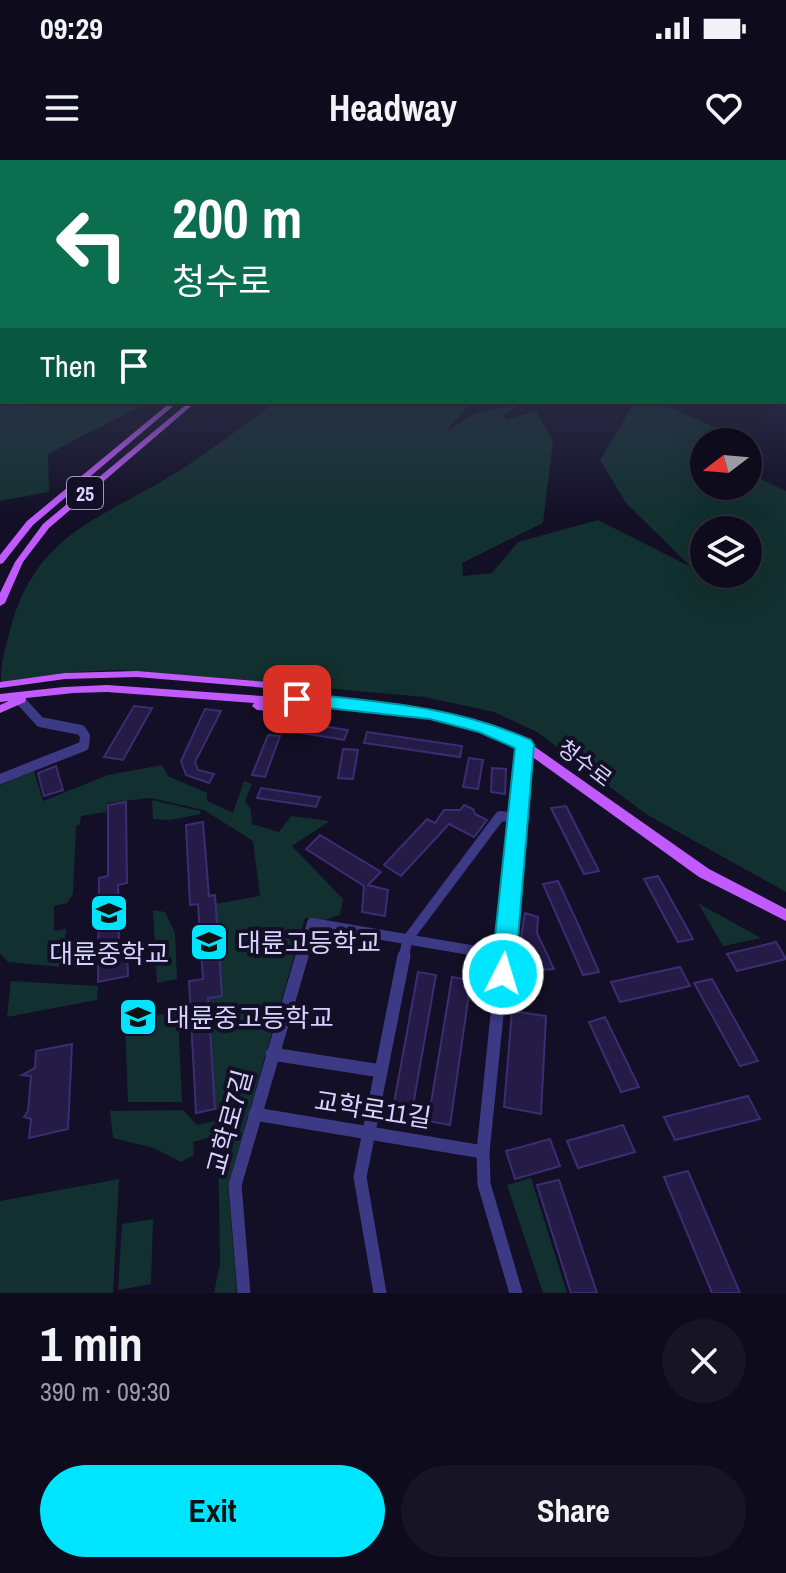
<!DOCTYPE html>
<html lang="en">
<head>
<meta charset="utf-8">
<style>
  body { margin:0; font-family:"Archivo Narrow","Noto Sans KR",sans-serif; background:#171425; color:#f1f3f6; height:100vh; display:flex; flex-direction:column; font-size:30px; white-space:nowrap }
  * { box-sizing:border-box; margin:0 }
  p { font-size:26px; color:#9b9ba3 }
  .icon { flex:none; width:44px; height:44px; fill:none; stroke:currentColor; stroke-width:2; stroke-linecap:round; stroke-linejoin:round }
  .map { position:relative; height:1133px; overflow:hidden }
  .panel { display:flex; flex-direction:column; background:#0e0b1c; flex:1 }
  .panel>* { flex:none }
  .top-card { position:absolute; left:0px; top:0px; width:786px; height:244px; box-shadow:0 8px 32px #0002,0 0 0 2px #2e2b3b; background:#0b6e4f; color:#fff; overflow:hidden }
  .needle { width:52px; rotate:254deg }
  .controls { position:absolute; left:690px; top:268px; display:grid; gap:16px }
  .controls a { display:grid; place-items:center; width:72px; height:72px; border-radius:50%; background:#0e0b1c; box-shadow:0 8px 32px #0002,0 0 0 2px #2e2b3b; font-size:40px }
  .pin { position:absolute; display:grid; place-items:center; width:68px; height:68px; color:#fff; margin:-34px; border-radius:16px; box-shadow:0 4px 12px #0006 }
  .me { position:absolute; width:88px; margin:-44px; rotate:5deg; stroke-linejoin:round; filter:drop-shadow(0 0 6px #0008) }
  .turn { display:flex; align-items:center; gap:28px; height:168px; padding:0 40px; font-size:36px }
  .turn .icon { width:104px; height:104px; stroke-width:2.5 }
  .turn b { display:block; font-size:56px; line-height:68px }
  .then { display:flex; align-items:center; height:76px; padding:0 40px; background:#0003; gap:16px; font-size:30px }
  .round { display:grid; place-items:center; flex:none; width:84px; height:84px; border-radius:42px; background:#171425 }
  .overview { display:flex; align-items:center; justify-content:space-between; height:136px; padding:0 40px }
  h1 { font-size:48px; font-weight:700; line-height:60px }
  .cta { display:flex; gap:16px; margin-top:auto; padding:16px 40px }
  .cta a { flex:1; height:92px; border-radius:48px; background:#00e5ff; color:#111; font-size:32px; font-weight:700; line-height:92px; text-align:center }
  .cta a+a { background:#171425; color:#f1f3f6 }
  .status { display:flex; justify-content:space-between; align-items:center; height:56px; padding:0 40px; background:#0e0b1c; direction:ltr }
  .status svg { height:22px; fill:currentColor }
  header { display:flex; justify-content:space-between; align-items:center; height:104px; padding:0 40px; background:#0e0b1c; font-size:36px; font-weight:700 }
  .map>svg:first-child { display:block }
</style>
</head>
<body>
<div class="status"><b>09:29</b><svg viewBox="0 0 49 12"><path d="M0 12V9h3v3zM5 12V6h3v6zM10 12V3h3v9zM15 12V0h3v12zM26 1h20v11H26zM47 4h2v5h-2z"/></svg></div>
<header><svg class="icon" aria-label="menu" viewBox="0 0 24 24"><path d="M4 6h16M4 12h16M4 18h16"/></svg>Headway<svg class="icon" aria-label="heart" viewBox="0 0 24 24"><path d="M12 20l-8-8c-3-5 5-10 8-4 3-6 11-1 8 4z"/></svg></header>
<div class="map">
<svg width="786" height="1133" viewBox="0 0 786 1133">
  <rect width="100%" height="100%" fill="#130f26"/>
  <g fill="#12302f" fill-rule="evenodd">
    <path d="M0,242h147c-33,20 -66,32 -99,53l1,37 -49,9z"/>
    <path d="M276,242h196l-28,31 32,-20 43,-8 -15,11 2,4 30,-9 17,30 -10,82 -81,40 1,13 29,-3 26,-31 80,-22 93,47 -65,-64 -26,-43 35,-58h22l69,30 -1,10h-21v44h44v-13l38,18v401l-140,-78 -109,-82 -43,-20 -70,-15 -302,-27 -49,2 -72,10c-1,-16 4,-32 8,-48 26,-104 93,-114 173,-165 32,-21 63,-45 94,-67zM704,370h44v44h-44z"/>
    <path d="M162,605l6,11 39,17v8l26,12 11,-32 8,3 -7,17 6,9 1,14 27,8 12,-16 39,5 -38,25 51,53 -3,16 -16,5 -19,-2 -77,267 9,108h-23l6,-30 -2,-128 -25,7 1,13 -13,7 -27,-14 -41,-10 -3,-27 73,-1 14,15 37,-8 -19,-8 -7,-111 14,-3 -7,-91 45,-8 -7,-55 -49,-31 -53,-12 -44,5 -1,9 -25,4 -1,8 -4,2 -3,68 -6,9 -13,3v25l12,-2 -4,38 -54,-5 -8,-9v-168l34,-14 9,30 65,-26z"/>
    <path d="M152,640l48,11 1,3 -31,6 -17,-1z"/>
    <path d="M698,743l63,35 -38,8z"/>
    <path d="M153,750l12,2 10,21 2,46 -20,4z"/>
    <path d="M11,821l87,5 -1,14 -90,17z"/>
    <path d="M178,851l4,91h-54l-3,-80z"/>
    <path d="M531,1018l36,115h-24l-36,-108z"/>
    <path d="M119,1019l-6,114h-113v-92z"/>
    <path d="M153,1059l-2,65 -33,6 4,-66z"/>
  </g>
  <g fill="#241b47" stroke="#3b2d73" stroke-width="2">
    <path d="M134,546l18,2 -29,52 -19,-3z"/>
    <path d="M205,549l16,2 -26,51 3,8 16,4 -5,9 -23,-8 -5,-14z"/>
    <path d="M287,561l61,9 -4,10 -61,-10z"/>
    <path d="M367,572l95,14 -2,11 -96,-14z"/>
    <path d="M268,575l12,1 -15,41 -13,-2z"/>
    <path d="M343,589l15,1 -5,29 -15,-1z"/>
    <path d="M469,598l14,2 -5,29 -15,-2z"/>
    <path d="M56,606l7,24 -19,6 -6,-23z"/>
    <path d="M492,608l14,1 -1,25 -14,-2z"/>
    <path d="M261,628l59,9 -4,10 -59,-9z"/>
    <path d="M126,642l1,81 -9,2 1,57 8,-1 1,35 -30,6 1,-104 9,-2v-71z"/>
    <path d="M464,645l9,4 2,5 12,6 -13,17 -25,-13 -48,52 -17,-11 43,-46 8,4 9,-13h16z"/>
    <path d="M566,646l33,65 -15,3 -33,-66z"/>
    <path d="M203,662l6,74 6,-1 7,101 -14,2 7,111 -19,4 -7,-132 14,-2 -5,-75 -8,1 -4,-80z"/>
    <path d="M320,675l61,37 -13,13 20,5 -3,26 -23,-4 2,-26 -58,-37z"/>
    <path d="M658,716l35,63 -15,3 -34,-63z"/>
    <path d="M558,721l20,43 21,48 -16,3 -40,-91z"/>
    <path d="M525,753l13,4 -1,16 17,36 -14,1 -6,16 -14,-4 -4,-13z"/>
    <path d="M776,782l10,17 -49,12 -10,-17z"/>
    <path d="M680,807l10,19 -70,16 -9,-20z"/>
    <path d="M418,812l18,3 -25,142 -19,-3z"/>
    <path d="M452,817l19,3 -21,145 -22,-4z"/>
    <path d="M712,819l46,82 -18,5 -46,-83z"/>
    <path d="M512,851l34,5 -5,98 -37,-7z"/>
    <path d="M605,857l34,70 -18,5 -32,-70z"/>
    <path d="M72,884l-4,85 -39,9 2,-19 -7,-2 4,-6 3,-35 -9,-1 13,-7 1,-17z"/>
    <path d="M748,936l12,23 -85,21 -11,-23z"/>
    <path d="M623,965l12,27 -57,16 -11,-27z"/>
    <path d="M550,979l10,27 -45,13 -9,-28z"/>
    <path d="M688,1011l52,122h-28l-48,-116z"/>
    <path d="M559,1020l38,113h-26l-34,-108z"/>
  </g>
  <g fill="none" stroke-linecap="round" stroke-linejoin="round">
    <g stroke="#3d3a85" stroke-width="10">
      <path d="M0,619l84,-33 1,-10 -4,-6 -41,-8 -20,-22"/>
      <path d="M302,798l10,-35 193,33"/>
      <path d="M404,798l3,-18 93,-124 17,2"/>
      <path d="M503,798l21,-213"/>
    </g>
    <g stroke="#3d3a85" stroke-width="13">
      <path d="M503,796l-20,196 1,32 32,109"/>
      <path d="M272,894l109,17"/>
      <path d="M255,954l228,38"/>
      <path d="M244,1133l-9,-108 67,-229"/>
      <path d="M380,1133l-20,-116 44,-221"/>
    </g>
    <g fill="#c25bff" fill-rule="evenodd">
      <path d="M171,242h7l-145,123 -30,38 -3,1v-9l27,-34z"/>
      <path d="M189,242h7l-147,126 -26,34 -18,41 -5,3v-13l15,-31 28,-38z"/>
      <path d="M137,511l130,11 34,5 24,8 1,4c73,3 135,12 202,43l181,127 77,40v12l-87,-44 -179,-129c-65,-30 -125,-39 -196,-42l-1,3 -21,4 -45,-3 -5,-4 2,-3 -147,-11 -33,1 -48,5 -1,4 -25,11v-8l9,-4 -9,1v-8l64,-7 43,-2 155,11 49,2 -12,-5 -32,-5 -130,-11 -72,2 -65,9v-6l65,-9z"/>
    </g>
  </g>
  <linearGradient id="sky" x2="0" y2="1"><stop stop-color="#0a0815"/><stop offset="0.55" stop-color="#333752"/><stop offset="1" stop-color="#333752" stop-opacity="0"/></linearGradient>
  <rect width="786" height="356" fill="url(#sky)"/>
  <path fill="#00e5ff" stroke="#0095a6" stroke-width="2" d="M297,533c83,9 157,13 234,47l3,5 -19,229 -4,8 -8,3 -9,-3 -3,-8 24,-226 -36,-16 -49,-13 -140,-15 -2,-5z"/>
  <defs>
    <symbol id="school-square" viewBox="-11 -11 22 22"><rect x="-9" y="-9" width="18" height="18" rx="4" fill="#00e5ff" stroke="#130f26"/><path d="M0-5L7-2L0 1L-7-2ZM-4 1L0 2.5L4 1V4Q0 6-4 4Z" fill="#111"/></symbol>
  </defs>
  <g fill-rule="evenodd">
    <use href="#school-square" x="87" y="731" width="44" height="44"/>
    <use href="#school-square" x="187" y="760" width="44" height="44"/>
    <use href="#school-square" x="116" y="835" width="44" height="44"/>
  </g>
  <g text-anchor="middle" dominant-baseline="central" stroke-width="8" stroke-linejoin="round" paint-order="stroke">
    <rect fill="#130f26" stroke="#9e99be" stroke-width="2" x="67" y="317" width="36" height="32" rx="6"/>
    <g font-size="20" font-weight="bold" fill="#d9d4ff">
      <text x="85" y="333">25</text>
    </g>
    <g font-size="22" fill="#d9d4ff" stroke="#130f26">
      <text transform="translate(585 603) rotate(37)">청수로</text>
    </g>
    <g font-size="26" fill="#d9d4ff" stroke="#130f26" text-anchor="start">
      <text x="237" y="782">대륜고등학교</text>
      <text x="109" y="793" text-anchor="middle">대륜중학교</text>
      <text x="166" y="857">대륜중고등학교</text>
    </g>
    <g font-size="26" fill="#d9d4ff" stroke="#130f26">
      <text transform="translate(373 949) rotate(9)">교학로11길</text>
      <text transform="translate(229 962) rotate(-75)">교학로7길</text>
    </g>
  </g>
</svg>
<div class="controls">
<a><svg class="needle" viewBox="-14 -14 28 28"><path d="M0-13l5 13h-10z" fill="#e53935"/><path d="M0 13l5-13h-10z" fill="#9b9ba3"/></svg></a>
<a><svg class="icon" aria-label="layers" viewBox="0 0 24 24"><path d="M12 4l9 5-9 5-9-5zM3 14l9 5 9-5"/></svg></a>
</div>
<div class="pin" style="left:297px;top:539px;background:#d93025"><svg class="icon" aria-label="arrive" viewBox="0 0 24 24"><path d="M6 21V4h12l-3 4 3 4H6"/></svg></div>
<svg class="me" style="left:503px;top:814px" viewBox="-20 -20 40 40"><circle r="17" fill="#00e5ff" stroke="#fff" stroke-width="3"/><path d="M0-11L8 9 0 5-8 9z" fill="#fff"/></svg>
<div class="top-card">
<div class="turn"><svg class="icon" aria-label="left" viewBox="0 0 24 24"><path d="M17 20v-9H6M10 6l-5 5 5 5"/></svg><div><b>200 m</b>청수로</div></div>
<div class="then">Then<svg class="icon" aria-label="arrive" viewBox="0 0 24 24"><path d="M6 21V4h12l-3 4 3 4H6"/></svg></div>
</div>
</div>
<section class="panel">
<div class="overview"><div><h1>1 min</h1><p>390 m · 09:30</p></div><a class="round"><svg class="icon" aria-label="close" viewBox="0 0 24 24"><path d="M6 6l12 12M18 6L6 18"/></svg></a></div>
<div class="cta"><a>Exit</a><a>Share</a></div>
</section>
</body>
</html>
